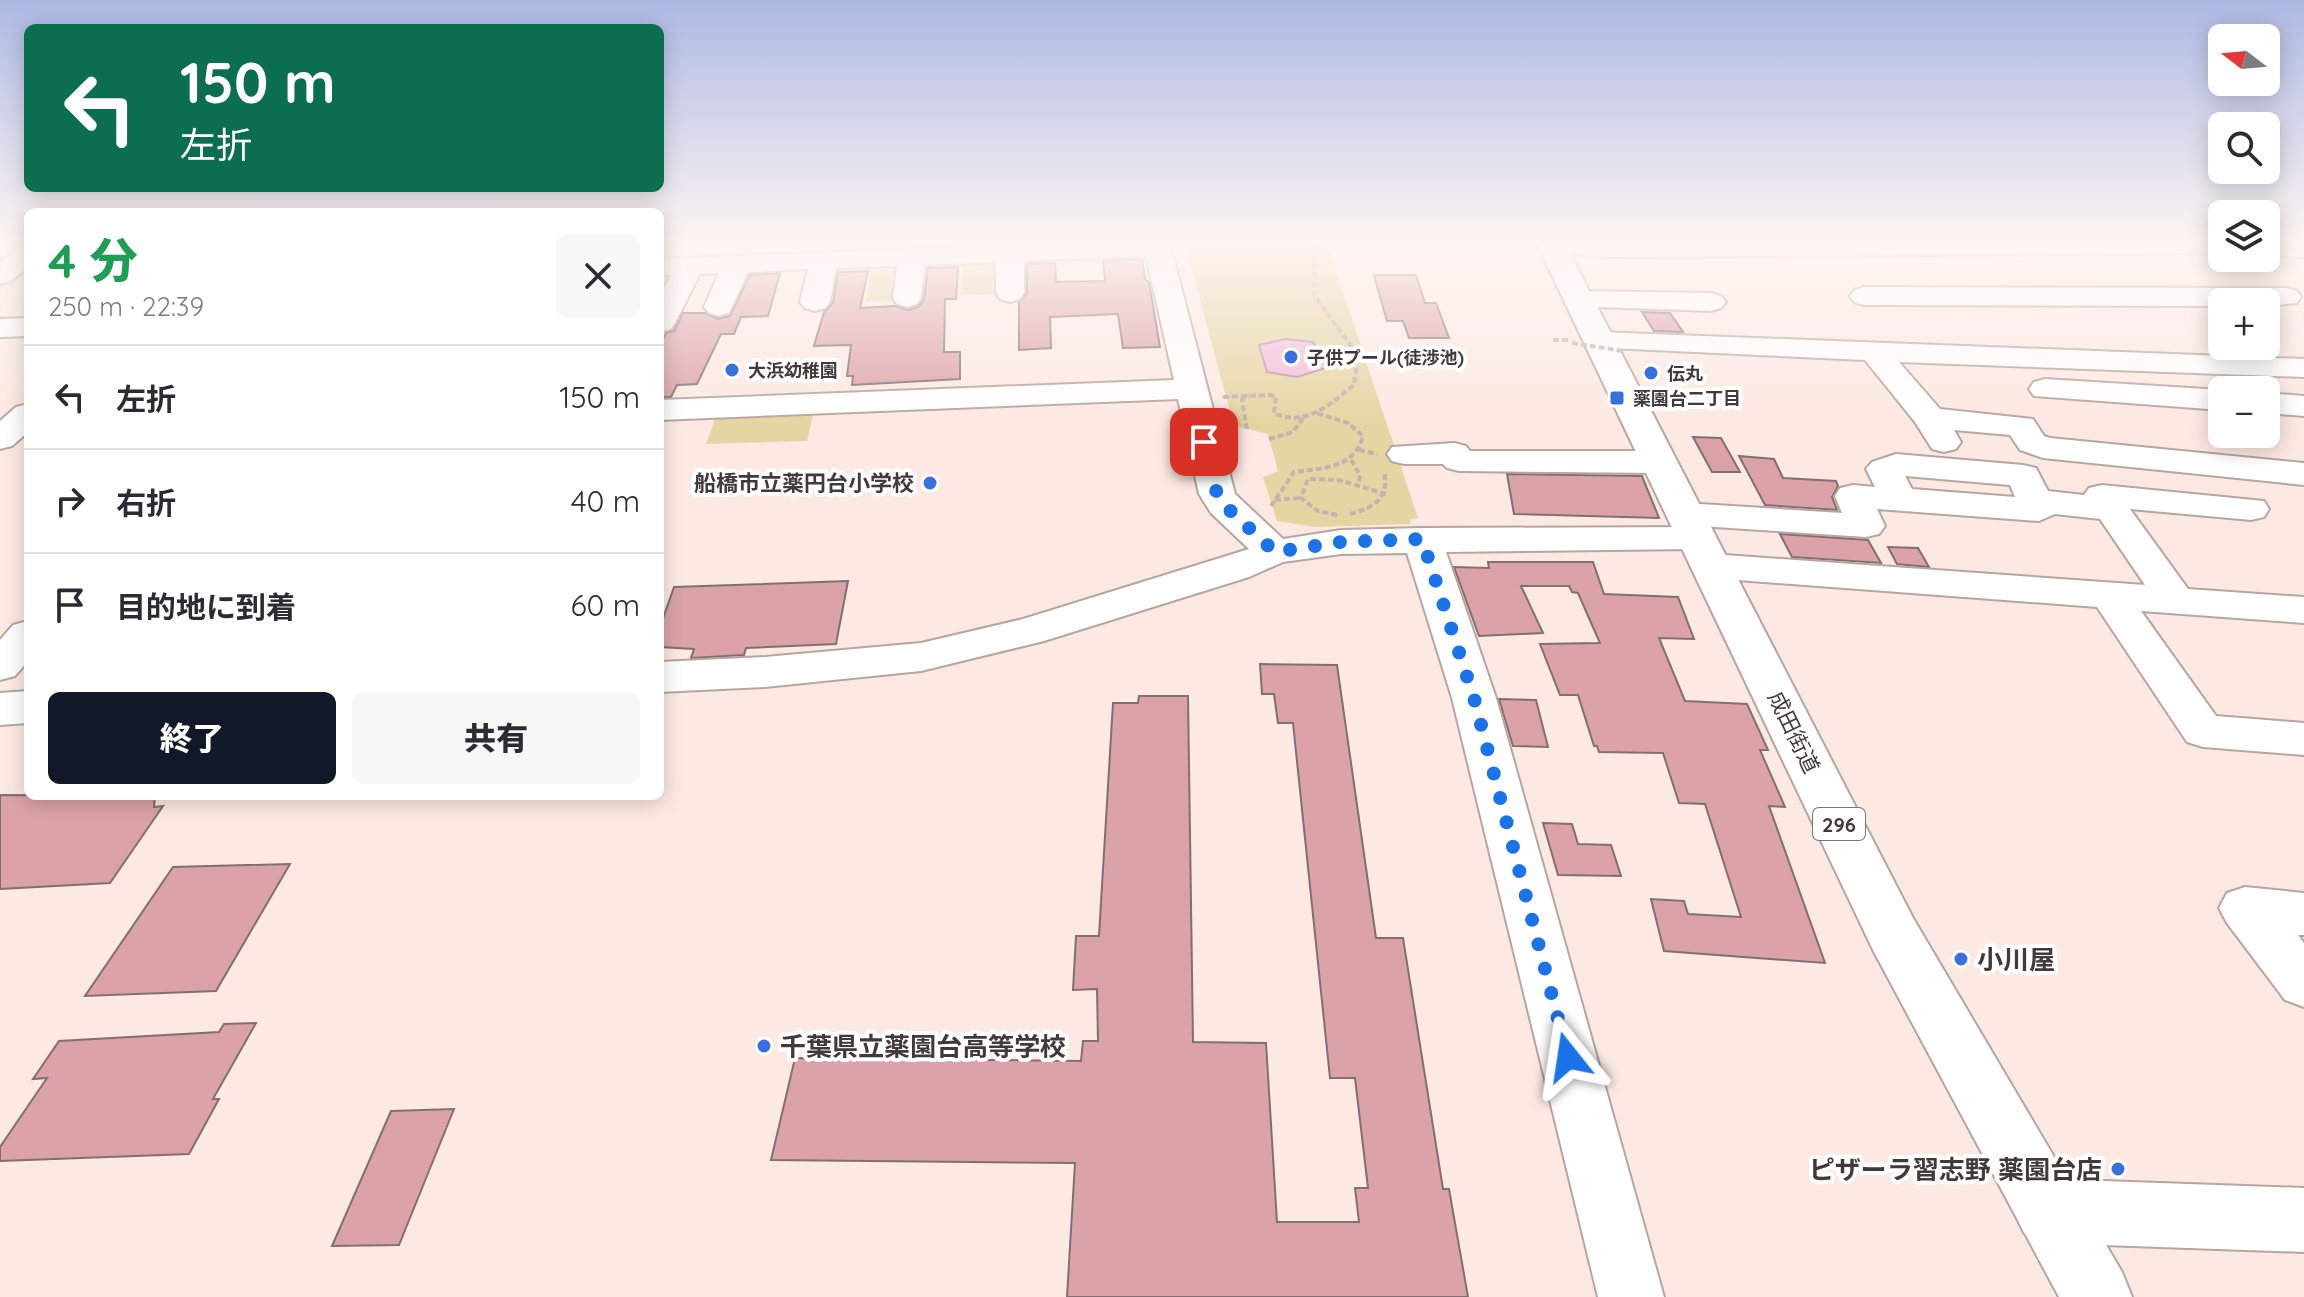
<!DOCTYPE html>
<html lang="ja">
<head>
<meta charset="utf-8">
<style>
  body { margin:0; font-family:Quicksand,"Noto Sans JP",sans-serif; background:#f7f7f7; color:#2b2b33; height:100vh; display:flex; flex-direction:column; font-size:30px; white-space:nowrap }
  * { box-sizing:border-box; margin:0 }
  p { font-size:26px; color:#7c7c81 }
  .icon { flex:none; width:44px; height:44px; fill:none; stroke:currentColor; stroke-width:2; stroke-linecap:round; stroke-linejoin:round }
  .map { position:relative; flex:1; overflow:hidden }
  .drawer { position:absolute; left:24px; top:208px; width:640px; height:592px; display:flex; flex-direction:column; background:#fff; border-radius:12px; box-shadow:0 4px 20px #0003 }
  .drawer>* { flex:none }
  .guide { position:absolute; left:24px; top:24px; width:640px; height:168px; border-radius:12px; box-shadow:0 4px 20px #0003; background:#0b6e4f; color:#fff; overflow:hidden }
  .needle { width:52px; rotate:286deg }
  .tools { position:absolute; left:2208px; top:24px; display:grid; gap:16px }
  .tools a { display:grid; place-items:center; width:72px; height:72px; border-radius:12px; background:#fff; box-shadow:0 4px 20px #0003; font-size:40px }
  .pin { position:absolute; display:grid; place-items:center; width:68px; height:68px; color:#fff; margin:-34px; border-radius:16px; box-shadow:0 4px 12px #0006 }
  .me { position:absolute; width:88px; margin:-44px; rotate:345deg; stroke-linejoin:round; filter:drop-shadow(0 0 6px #0008) }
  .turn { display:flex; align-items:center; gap:28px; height:168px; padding:0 24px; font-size:36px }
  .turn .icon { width:104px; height:104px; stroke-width:2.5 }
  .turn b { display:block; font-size:56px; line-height:68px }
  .round { display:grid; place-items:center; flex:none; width:84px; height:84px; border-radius:12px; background:#f7f7f7 }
  .summary { display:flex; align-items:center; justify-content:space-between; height:136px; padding:0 24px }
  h1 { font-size:48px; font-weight:800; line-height:60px; color:#1e9e55 }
  .action { display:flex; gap:16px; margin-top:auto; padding:16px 24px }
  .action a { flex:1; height:92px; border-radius:12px; background:#111827; color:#fff; font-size:32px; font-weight:800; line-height:92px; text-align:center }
  .action a+a { background:#f7f7f7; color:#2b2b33 }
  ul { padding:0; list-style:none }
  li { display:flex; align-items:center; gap:24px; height:104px; padding:0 24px; border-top:2px solid #e1e1e2 }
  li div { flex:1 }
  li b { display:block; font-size:30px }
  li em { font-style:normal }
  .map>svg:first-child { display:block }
</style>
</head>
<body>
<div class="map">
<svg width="2304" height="1297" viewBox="0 0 2304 1297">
  <rect width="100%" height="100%" fill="#fde9e3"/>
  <g fill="#e5d5a2">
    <path d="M1185,244h142l91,274 -7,1 -1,5 -94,3 -39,-6 -14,-44 15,-6 -10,-37 -34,-8z"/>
    <path d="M999,259l4,35 -43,1 3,-35z"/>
    <path d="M900,262v39l-34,1 6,-39z"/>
    <path d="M813,415l-6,26 -101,3 9,-25z"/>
  </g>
  <path fill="#f2bedb" stroke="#bd96aa" stroke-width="2" d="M1285,339l28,3 13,26 -29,9 -30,-5 -8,-27z"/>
  <g fill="#dca2a9" stroke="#816f71" stroke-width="2">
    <path d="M1142,259l3,20 4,3 11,65 -37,1 -5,-34 -68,3 1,31 -32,2v-48l8,-9v-29l28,-1 1,19 49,-1 -2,-20z"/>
    <path d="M958,267l-2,32h-11l-1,53h16v27l-108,6 1,-9h-6l4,-31 -37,1 10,-34 9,-9 5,-31 30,-1 -8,37 35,-2 13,4 10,-3 6,-7 4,-32z"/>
    <path d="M780,273l-12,43 -27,1 -7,17h-13l-24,50 -20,1 -6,12h-11v-52l6,-12 8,-2 9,-18h22l13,6 12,-3 20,-41z"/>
    <path d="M1374,275h42l9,28h11l13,35h-40l-6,-17h-16z"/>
    <path d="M1642,312l28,1 13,19 -29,-1z"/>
    <path d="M1693,437l28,1 19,34h-28z"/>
    <path d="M1739,456l35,3 9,19 53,3 2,5 -6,11 5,13 -72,-5z"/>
    <path d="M1507,474l135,2 17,42 -145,-4z"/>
    <path d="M1780,534l88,6 13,23 -89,-6z"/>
    <path d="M1888,547l30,1 11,19 -32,-3z"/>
    <path d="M1488,562h105l11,32 74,3 16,42 -35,-1 26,63 62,3 21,46h-8l25,57 -16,-1 56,157 -161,-12 -13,-52 33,2 4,13 53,3 -36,-113 -26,-1 -16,-50 -64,-1 -2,-6h-3l-16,-51h-18l-20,-51 60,-1 -22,-50 -6,-1 -3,-6h-48l22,47 -64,3 -25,-69 35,1z"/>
    <path d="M848,581l-12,63 -90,4 -2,7 -53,3 3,-9 -34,-2v-20l14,-40z"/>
    <path d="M1260,664l77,1 39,273h27l40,251h6l19,108h-401l8,-134 -304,-3 24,-102 286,3 2,-20h15l-1,-52 -24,1 3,-54h23l14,-233h25l1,-7h49l5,346 73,1 11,179h82l-4,-34h13l-13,-110h-25l-37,-355h-15l-4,-29h-12z"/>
    <path d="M1499,699l37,1 12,47 -35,-1z"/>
    <path d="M0,795l155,1 -1,11 9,-1 -53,77 -110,6z"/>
    <path d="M1543,823l29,1 6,20 33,1 10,31 -63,-1z"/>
    <path d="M290,864l-74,127 -131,5 88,-129z"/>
    <path d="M256,1023l-43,76h6l-30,55 -189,7v-14l47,-69 -14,1 26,-38 160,-9 5,-8z"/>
    <path d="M454,1109l-55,136 -67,1 59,-135z"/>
  </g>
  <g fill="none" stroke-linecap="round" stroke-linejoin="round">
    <defs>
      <g id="minor">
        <path d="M1034,244h136l65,250 48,45 58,-9 81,-2 275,-1 13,3 6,8 -6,8 -13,3 -251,3 50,146 168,599h-66l-146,-599 -45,-145 -66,1 -58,8 -34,15 -205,64 -123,30 -156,16 -105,5v-30l105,-5 156,-14 102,-24 226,-70 -38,-36 -12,-19 -21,-95 -518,21v-20l514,-20 -28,-124 -122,5v32l-4,6 -10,3 -10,-3 -4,-6v-31l-71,3 -4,33 -4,6 -10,3 -10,-3 -4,-6 4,-32 -61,2 -6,34 -5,6 -10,3 -10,-3 -5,-6 8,-33 -60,3 -19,41 -10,3 -10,-3 -5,-6 15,-34 -19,1 -25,49 -4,6 -11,3v-36l11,-21h-11v-16z"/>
        <path d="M2222,244v9l-611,4 -59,-4 -10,-2 -3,-6z"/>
        <path d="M2266,244h38v14l-38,-4z"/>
        <path d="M28,246v21l-18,15 -10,2v-22l18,-14z"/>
        <path d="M1864,287l423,1 10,3 4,6 -4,6 -31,3v-4h-44v4l-358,-1 -10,-3 -4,-6 4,-6z"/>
        <path d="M1579,291l132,2 10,3 5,6 -5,6 -10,3 -142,-5 -4,-6 4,-6z"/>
        <path d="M28,318v18l-28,1v-18z"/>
        <path d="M1599,332l705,27v18l-405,-15 41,47 93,10 11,17 6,2 254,25v22l-261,-27 -23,-8 -10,-15 -56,-5 7,12 -5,7 -12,3 -12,-3 -17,-27 -50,-62 -277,-13 -4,-6 4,-6z"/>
        <path d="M2045,379l177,11v20l-188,-14 -5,-7 5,-7z"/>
        <path d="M2266,393l38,3v20l-38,-3z"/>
        <path d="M28,404v28l-16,14 -12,3v-28l16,-14z"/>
        <path d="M1454,443l12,3 4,5h189l12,4 6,7 -6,7 -12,4 -200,-2 -12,-3 -4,-4h-39l-12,-3 -5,-7 5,-7z"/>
        <path d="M1896,454l127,11 13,3 12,23 36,4 5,-7 13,-3 162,16 5,8 -5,8 -13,3 -121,-11 58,80 116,8v26l-163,-12 75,105 88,7v32l-101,-8 -16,-5 -90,-135 -386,-29 -14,-3 -5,-9 5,-9 14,-3 434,31 -45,-66 -45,-5 -16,7 -162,-12 8,17 -6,8 -13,3 -182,-12 -13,-3 -5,-8 5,-8 13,-3 158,10 -7,-17 5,-8 13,-3 22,2 -9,-18 6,-7zM1905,476l105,9 5,12 -103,-8z"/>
        <path d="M28,621v40l-13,15 -15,4v-40l13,-15z"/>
        <path d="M28,691v32l-28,2v-32z"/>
        <path d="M2245,887l59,6v42h-6l6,8v64l-19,-7 -58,-77 -8,-15 8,-15z"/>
        <path d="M2046,1179l258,9v64l-258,-9 -22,-10 -10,-22 10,-22z"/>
      </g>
      <path id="highway" d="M1537,244h28l348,674 209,354 10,25h-73l-186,-347z"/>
    </defs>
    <use href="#minor" stroke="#b7a59f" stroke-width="4"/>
    <use href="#highway" stroke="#b7a59f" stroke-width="4"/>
    <g stroke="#c3b2ae" stroke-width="4" stroke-dasharray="6 3" stroke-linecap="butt">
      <path d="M1553,340h15"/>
      <path d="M1223,397l47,-2 6,2 -2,16c32,15 56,-9 80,-28l2,-15 -5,-24 -37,-51 1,-51"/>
      <path d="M1247,429l-5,-29 7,-4"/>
      <path d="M1269,439l24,-7 10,-14"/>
      <path d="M1359,450l18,4"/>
      <path d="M1351,460l9,15 -1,9"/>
      <path d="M1275,500l26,-2"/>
      <path d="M1271,506l23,-34c29,-4 60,-3 69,-36l-15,-13 -32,-10"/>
      <path d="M1350,514c24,-6 40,-16 34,-43"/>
      <path d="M1337,515l-19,-4 -17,-13 7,-19 31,1 47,14"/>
    </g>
    <use href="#minor" fill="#fff" fill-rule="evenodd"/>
    <use href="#highway" fill="#fff" fill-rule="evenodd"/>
    <path stroke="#c3b2ae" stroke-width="4" stroke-dasharray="6 3" stroke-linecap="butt" d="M1572,343l51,8"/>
  </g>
  <linearGradient id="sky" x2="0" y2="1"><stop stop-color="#acb8e3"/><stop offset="0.57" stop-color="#fef5f2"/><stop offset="1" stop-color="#fef5f2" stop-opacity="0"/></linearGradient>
  <rect width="2304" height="425" fill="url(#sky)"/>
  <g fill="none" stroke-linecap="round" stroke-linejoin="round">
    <path stroke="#1a73e8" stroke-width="14" stroke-dasharray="0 25.2" d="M1204,442l13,52 7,11 51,47 66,-10 81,-3 52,159 94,359"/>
  </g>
  <g fill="#3970e0" stroke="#fff" stroke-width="3">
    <circle cx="1291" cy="357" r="8"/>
    <circle cx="732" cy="370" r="8"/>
    <circle cx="1651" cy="373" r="8"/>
    <rect x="1609" y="390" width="16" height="16" rx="4"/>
    <circle cx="930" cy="483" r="8"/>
    <circle cx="1961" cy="959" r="8"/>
    <circle cx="764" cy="1046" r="8"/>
    <circle cx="2118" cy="1169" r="8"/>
  </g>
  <g text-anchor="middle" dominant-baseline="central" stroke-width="8" stroke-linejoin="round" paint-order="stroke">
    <g font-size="18" font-weight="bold" fill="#423a38" stroke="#fff" text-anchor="start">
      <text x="1307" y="357">子供プール(徒渉池)</text>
      <text x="748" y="370">大浜幼稚園</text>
      <text x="1667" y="373">伝丸</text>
      <text x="1633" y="398">薬園台二丁目</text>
    </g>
    <rect fill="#fff" stroke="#7b7574" stroke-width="2" x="1813" y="808" width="52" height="32" rx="6"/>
    <g font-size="20" font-weight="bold" fill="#423a38">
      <text x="1839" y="824">296</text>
    </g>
    <g font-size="22" font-weight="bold" fill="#423a38" stroke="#fff" text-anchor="end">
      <text x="914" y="483">船橋市立薬円台小学校</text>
    </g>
    <g font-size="22" fill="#423a38" stroke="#fff">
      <text transform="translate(1794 732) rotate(64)">成田街道</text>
    </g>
    <g font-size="26" font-weight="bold" fill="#423a38" stroke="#fff" text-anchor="start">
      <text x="1977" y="959">小川屋</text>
      <text x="780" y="1046">千葉県立薬園台高等学校</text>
      <text x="2102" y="1169" text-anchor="end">ピザーラ習志野 薬園台店</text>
    </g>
  </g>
</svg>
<div class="tools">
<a><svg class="needle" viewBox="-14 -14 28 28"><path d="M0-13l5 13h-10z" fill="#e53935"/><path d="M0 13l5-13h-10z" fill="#7c7c81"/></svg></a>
<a><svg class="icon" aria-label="search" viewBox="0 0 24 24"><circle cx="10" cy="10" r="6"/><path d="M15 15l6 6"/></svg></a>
<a><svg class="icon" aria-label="layers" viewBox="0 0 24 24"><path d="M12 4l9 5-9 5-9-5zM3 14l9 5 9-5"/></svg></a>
<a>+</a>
<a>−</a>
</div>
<div class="pin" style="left:1204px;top:442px;background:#d93025"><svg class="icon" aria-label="arrive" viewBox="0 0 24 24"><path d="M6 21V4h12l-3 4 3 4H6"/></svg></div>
<svg class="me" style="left:1568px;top:1057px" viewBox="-20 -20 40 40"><path d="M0-17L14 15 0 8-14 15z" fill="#1a73e8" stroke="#fff" stroke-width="4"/></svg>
<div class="guide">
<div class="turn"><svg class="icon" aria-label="left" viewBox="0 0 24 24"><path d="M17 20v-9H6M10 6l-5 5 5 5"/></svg><div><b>150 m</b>左折</div></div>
</div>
<section class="drawer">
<div class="summary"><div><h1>4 分</h1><p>250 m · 22:39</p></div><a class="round"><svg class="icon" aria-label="close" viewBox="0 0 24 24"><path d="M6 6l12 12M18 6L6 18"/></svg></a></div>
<ul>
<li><svg class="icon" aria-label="left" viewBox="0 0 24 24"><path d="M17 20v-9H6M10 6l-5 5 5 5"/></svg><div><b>左折</b></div><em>150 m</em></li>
<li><svg class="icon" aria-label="right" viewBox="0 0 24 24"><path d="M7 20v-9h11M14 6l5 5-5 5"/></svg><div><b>右折</b></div><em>40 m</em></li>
<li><svg class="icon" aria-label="arrive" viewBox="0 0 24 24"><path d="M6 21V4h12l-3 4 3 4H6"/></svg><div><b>目的地に到着</b></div><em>60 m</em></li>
</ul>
<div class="action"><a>終了</a><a>共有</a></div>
</section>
</div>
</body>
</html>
